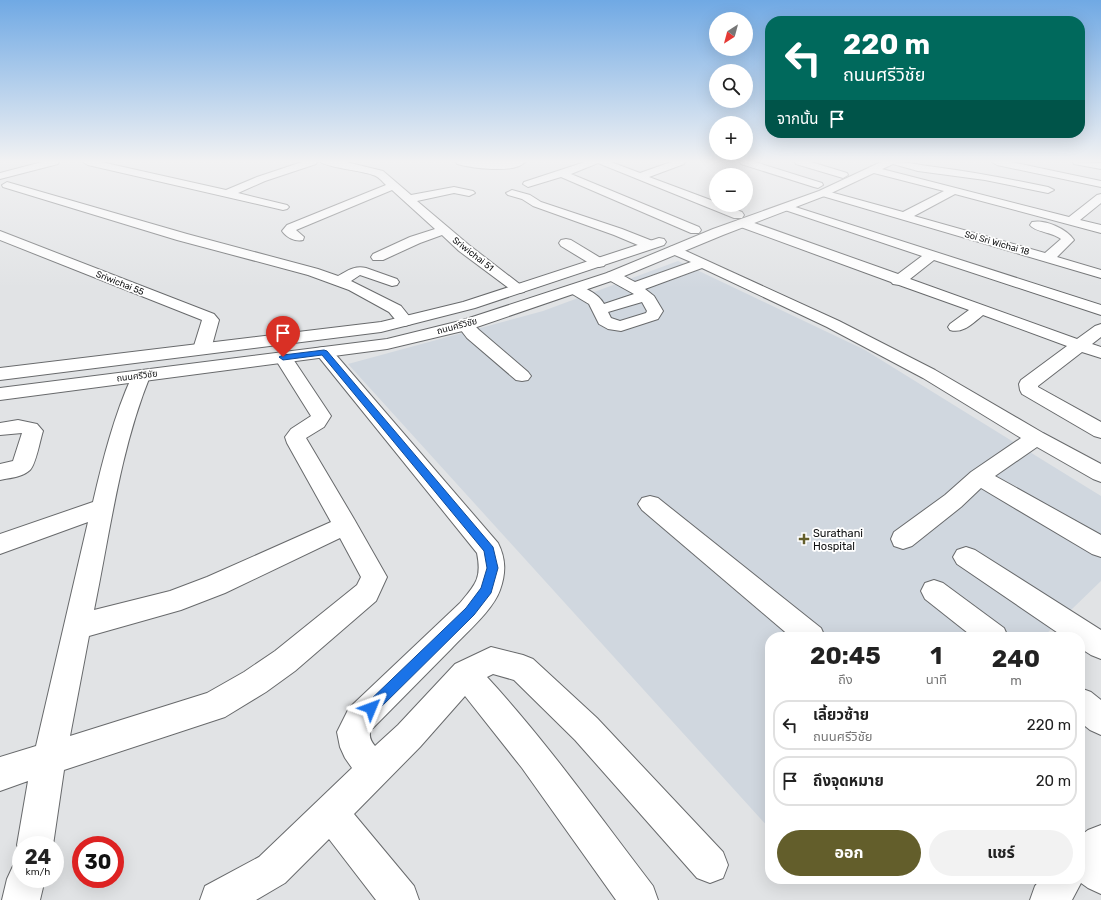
<!DOCTYPE html>
<html lang="th">
<head>
<meta charset="utf-8">
<style>
  body { margin:0; font-family:Rubik,"Noto Sans Thai",sans-serif; background:#f2f2f2; color:#222; height:100vh; display:flex; flex-direction:column; font-size:15px; white-space:nowrap }
  * { box-sizing:border-box; margin:0 }
  p { font-size:13px; color:#767676 }
  .icon { flex:none; width:22px; height:22px; fill:none; stroke:currentColor; stroke-width:2; stroke-linecap:round; stroke-linejoin:round }
  .map { position:relative; flex:1; overflow:hidden }
  .details { position:absolute; left:765px; top:632px; width:320px; height:252px; display:flex; flex-direction:column; background:#fff; border-radius:16px; box-shadow:0 4px 16px #0002 }
  .details>* { flex:none }
  .guide { position:absolute; left:765px; top:16px; width:320px; height:122px; border-radius:16px; box-shadow:0 4px 16px #0002; background:#00695c; color:#fff; overflow:hidden }
  .needle { width:26px; rotate:216deg }
  .tools { position:absolute; left:709px; top:12px; display:grid; gap:8px }
  .tools a { display:grid; place-items:center; width:44px; height:44px; border-radius:50%; background:#fff; box-shadow:0 4px 16px #0002; font-size:20px }
  .speed { position:absolute; left:12px; top:836px; display:flex; gap:8px; font-size:20px; font-weight:700; text-align:center }
  .speed>* { display:grid; place-content:center; width:52px; height:52px; border-radius:50%; background:#fff; box-shadow:0 4px 16px #0002; line-height:1 }
  .speed small { font-size:10px; font-weight:400 }
  .speed .limit { border:6px solid #d22; background:#fff; color:#111 }
  .pin { position:absolute; display:grid; place-items:center; width:34px; height:34px; color:#fff; margin:-41px -17px; border-radius:50% 50% 50% 0; rotate:-45deg; box-shadow:0 0 4px #0007 }
  .pin .icon { rotate:45deg }
  .me { position:absolute; width:44px; margin:-22px; rotate:46deg; stroke-linejoin:round; filter:drop-shadow(0 0 3px #0008) }
  .turn { display:flex; align-items:center; gap:14px; height:84px; padding:0 12px; font-size:18px }
  .turn .icon { width:52px; height:52px; stroke-width:2.5 }
  .turn b { display:block; font-size:28px; line-height:34px }
  .then { display:flex; align-items:center; height:38px; padding:0 12px; background:#0003; gap:8px; font-size:15px }
  .eta { display:flex; justify-content:space-evenly; align-items:center; height:68px; text-align:center }
  .eta b { font-size:24px; font-weight:700; line-height:28px }
  .primary-button { display:flex; gap:8px; margin-top:auto; padding:8px 12px }
  .primary-button a { flex:1; height:46px; border-radius:24px; background:#635e2b; color:#fff; font-size:16px; font-weight:700; line-height:46px; text-align:center }
  .primary-button a+a { background:#f2f2f2; color:#222 }
  ul { padding:0; list-style:none }
  li { display:flex; align-items:center; gap:12px; height:50px; margin:0 8px 6px; padding:0 4px; border:2px solid #e0e0e0; border-radius:16px }
  li div { flex:1 }
  li b { display:block; font-size:15px }
  li em { font-style:normal }
  .map>svg:first-child { display:block }
</style>
</head>
<body>
<div class="map">
<svg width="1101" height="900" viewBox="0 0 1101 900">
  <rect width="100%" height="100%" fill="#e1e3e5"/>
  <path fill="#d0d7df" d="M678,261l187,89 236,146v85l-58,56h-273v192l-422,-465 195,-53z"/>
  <g fill="none" stroke-linecap="round" stroke-linejoin="round">
    <defs>
      <g id="minor">
        <path d="M42,162h17l-1,2 -58,15v-6z"/>
        <path d="M83,162h18l125,28 31,-13 45,-15h15l-1,2 -51,17 -27,12 49,12 2,2 -2,2 -4,1 -195,-45z"/>
        <path d="M321,162h25l37,9 28,24 43,-8 19,4 2,2 -6,3 -15,-3 -37,8 52,44 57,44 -2,3 -5,1 -5,-1 -55,-41 -17,-16 -22,8 -37,17h-10l-2,-3 2,-3 37,-17 25,-8 -43,-39 -96,40 8,7 -1,3c-8,2 -17,-3 -21,-9l5,-6 99,-40c-4,-4 -8,-9 -13,-10 -10,-4 -47,-8 -52,-13z"/>
        <path d="M456,162h69c-11,12 -53,6 -68,2z"/>
        <path d="M585,162h26l29,11 31,-11h14l-1,2 -35,13 67,25v3h7l19,7 2,3 -2,3h-8l-136,-55 -27,11 128,53 2,3 -2,3h-8l-130,-56 -33,10 -5,-3 1,-2z"/>
        <path d="M740,162h15l67,21 1,2 -5,3 -4,-1 -73,-23z"/>
        <path d="M795,162h16l36,11 1,2 -5,3 -47,-14z"/>
        <path d="M892,162c15,0 28,3 43,5 38,5 75,12 113,20l6,3 -6,3 -63,-13 -67,-9 -25,-7z"/>
        <path d="M992,162h19l90,19v6l-104,-22z"/>
        <path d="M1073,162l28,1v6l-27,-5z"/>
        <path d="M874,167l195,50 28,-22 4,-1v9l-21,17 21,5v8l-146,-39 -41,22 131,37 16,-14c-9,-7 -26,-7 -31,-14l2,-3c13,-3 35,7 42,18l-17,17 44,13v8l-282,-83 -2,-2 6,-3 80,22 41,-21 -74,-19 -1,-2 1,-2z"/>
        <path d="M7,182l180,52 131,35 20,7c9,-5 17,-11 28,-8l31,11 2,3 -2,3 -5,1 -32,-11 -9,6 50,25 12,15 -2,3 -6,2 -6,-2 -10,-12 -40,-22 -41,-15 -131,-35 -174,-53 -1,-2z"/>
        <path d="M512,190l18,5 11,7 81,27 33,13 2,3 -2,3h-10l-31,-13 -81,-29 -11,-7 -14,-4 -2,-2z"/>
        <path d="M786,204l315,101v10l-167,-55 -24,19 167,60 18,-13 6,-2v13l-9,7 9,3v11l-19,-6 -44,34v1l63,35v16l-7,-2 -72,-42 -2,-4 -1,-6 2,-4 46,-34 -84,-31c-10,8 -20,19 -33,15l-2,-3 2,-3 19,-14 -70,-25 -6,-1 -2,-2 -153,-56 -2,-3 2,-3h8l152,54 24,-18 -140,-47 -2,-2 2,-2z"/>
        <path d="M0,231l214,83 5,6 -8,29 -3,4 -6,1 -6,-1 -3,-4 9,-29 -202,-80z"/>
        <path d="M566,239l5,1 33,20 2,3 -2,3 -5,1 -5,-1 -33,-20 -2,-3 2,-3z"/>
        <path d="M675,246l164,75 96,49 108,63 58,31v18l-8,-3 -56,-32 -42,29 106,59v22l-9,-3 -111,-66 -20,19 -49,39 -9,3 -9,-3 -3,-7 3,-7 51,-37 26,-23 50,-34 -98,-60 -96,-51 -125,-59 -57,21 9,7 9,15 -5,8 -37,12 -13,-2 -9,-5 -10,-20 -20,-12 -2,-3 2,-3c11,-3 30,8 35,18l30,-10 -27,-15 -2,-3 2,-3c10,-3 19,5 28,9l56,-20 -21,-9 -2,-3 2,-3zM642,302l5,9 -1,2 -26,8 -9,-3 -3,-6z"/>
        <path d="M465,320l6,2 8,8 49,42 3,4 -3,4 -6,1 -6,-1 -49,-42 -10,-13 2,-3z"/>
        <path d="M324,347l6,1 168,195c8,16 8,30 2,47 -7,20 -33,42 -48,58 -27,27 -54,55 -81,82 -3,6 0,11 4,16l23,-21 57,-61 36,-17 32,8 10,4 64,59 126,134 5,13 -5,13 -13,5 -13,-5 -122,-138 -61,-60 -21,-6 -6,3c61,66 112,139 166,209l5,14h-42l-94,-132 -57,-72 -45,51 -66,67 60,72 5,14h-43l-47,-61 -44,44 -29,17h-56l5,-14 54,-29 93,-89 -7,-10 -5,-11 -3,-15 12,-24 111,-105c16,-19 22,-25 17,-50l-159,-197 -3,-4 3,-4z"/>
        <path d="M283,352l6,1 42,63 -7,11 -18,11 48,81 33,58 -11,24 -81,70 -29,21 -41,25 -161,53 -11,75h-32v10l-4,-10 11,-64 -28,10v-34l36,-11 52,-224 -88,32v-20l93,-32c10,-43 21,-86 39,-126l3,-4 6,-1 6,1 3,4c-30,74 -40,156 -56,234l76,-19 37,-14 124,-55 -44,-79 -2,-6 6,-8 20,-13 -37,-59 3,-4zM340,538l21,39 -4,8 -82,66 -31,21 -37,21 -137,43 19,-100 92,-26 44,-17z"/>
        <path d="M18,420l19,4 6,7c-3,9 -7,33 -13,39 -7,7 -21,8 -30,10v-16l13,-3 9,-28 -22,2v-12z"/>
        <path d="M650,496l8,2 163,130 4,9h-34l-149,-127 -4,-6 4,-6z"/>
        <path d="M966,547l9,3 126,80v29l-10,-4 -11,-7v-11h-16l-107,-73 -4,-7 4,-7z"/>
        <path d="M934,580l9,3 61,45 4,9h-35l-48,-38 -4,-8 4,-8z"/>
        <path d="M1080,688l11,4 10,8v35l-11,-5 -10,-8z"/>
        <path d="M1101,825v69l-13,-6 -7,-5 -9,17h-42l5,-14 6,-7h39v-43l8,-6z"/>
        <path d="M21,862v17h24l-5,21h-38l5,-21 6,-13z"/>
      </g>
      <g id="major">
        <path d="M881,162h13l-1,2 -66,31 -104,40 -106,44 -146,50 -84,20 -387,51v-12l387,-49 73,-18 147,-48 106,-44 106,-38z"/>
        <path d="M659,238l5,1 2,3 -2,3 -189,63 -94,24 -381,48v-12l381,-46 82,-20z"/>
      </g>
    </defs>
    <use href="#minor" stroke="#686a6c" stroke-width="2"/>
    <use href="#major" stroke="#686a6c" stroke-width="2"/>
    <use href="#minor" fill="#fff" fill-rule="evenodd"/>
    <use href="#major" fill="#fff" fill-rule="evenodd"/>
  </g>
  <linearGradient id="sky" x2="0" y2="1"><stop stop-color="#70a9e4"/><stop offset="0.56" stop-color="#f2f2f3"/><stop offset="1" stop-color="#f2f2f3" stop-opacity="0"/></linearGradient>
  <rect width="1101" height="288" fill="url(#sky)"/>
  <path fill="#1a73e8" stroke="#114b97" d="M324,350l3,1 166,196 5,21 -7,25 -17,22 -99,98 -4,2 -5,-2 -2,-5 2,-4 100,-96 15,-20 6,-20 -3,-17 -162,-196 -39,5 -4,-3 4,-2z"/>
  <path fill="#635e2b" stroke="#fff" stroke-width="1.5" d="M802 533h4v4h4v4h-4v4h-4v-4h-4v-4h4z"/>
  <g text-anchor="middle" dominant-baseline="central" stroke-width="3.5" stroke-linejoin="round" paint-order="stroke">
    <g font-size="9" fill="#0e0f10" stroke="#fff">
      <text transform="translate(997 243) rotate(16)">Soi Sri Wichai 18</text>
      <text transform="translate(473 254) rotate(38)">Sriwichai 51</text>
      <text transform="translate(120 283) rotate(22)">Sriwichai 55</text>
      <text transform="translate(457 326) rotate(-15)">ถนนศรีวิชัย</text>
      <text transform="translate(137 376) rotate(-7)">ถนนศรีวิชัย</text>
    </g>
    <g font-size="11" fill="#0e0f10" stroke="#fff" text-anchor="start">
      <text x="813" y="533">Surathani<tspan x="813" dy="13">Hospital</tspan></text>
    </g>
  </g>
</svg>
<div class="tools">
<a><svg class="needle" viewBox="-14 -14 28 28"><path d="M0-13l5 13h-10z" fill="#e53935"/><path d="M0 13l5-13h-10z" fill="#767676"/></svg></a>
<a><svg class="icon" aria-label="search" viewBox="0 0 24 24"><circle cx="10" cy="10" r="6"/><path d="M15 15l6 6"/></svg></a>
<a>+</a>
<a>−</a>
</div>
<div class="speed"><div>24<small>km/h</small></div><div class="limit">30</div></div>
<div class="pin" style="left:283px;top:357px;background:#d93025"><svg class="icon" aria-label="arrive" viewBox="0 0 24 24"><path d="M6 21V4h12l-3 4 3 4H6"/></svg></div>
<svg class="me" style="left:371px;top:708px" viewBox="-20 -20 40 40"><path d="M0-17L14 15 0 8-14 15z" fill="#1a73e8" stroke="#fff" stroke-width="4"/></svg>
<div class="guide">
<div class="turn"><svg class="icon" aria-label="left" viewBox="0 0 24 24"><path d="M17 20v-9H6M10 6l-5 5 5 5"/></svg><div><b>220 m</b>ถนนศรีวิชัย</div></div>
<div class="then">จากนั้น<svg class="icon" aria-label="arrive" viewBox="0 0 24 24"><path d="M6 21V4h12l-3 4 3 4H6"/></svg></div>
</div>
<section class="details">
<div class="eta">
<div><b>20:45</b><p>ถึง</p></div>
<div><b>1</b><p>นาที</p></div>
<div><b>240</b><p>m</p></div>
</div>
<ul>
<li><svg class="icon" aria-label="left" viewBox="0 0 24 24"><path d="M17 20v-9H6M10 6l-5 5 5 5"/></svg><div><b>เลี้ยวซ้าย</b><p>ถนนศรีวิชัย</p></div><em>220 m</em></li>
<li><svg class="icon" aria-label="arrive" viewBox="0 0 24 24"><path d="M6 21V4h12l-3 4 3 4H6"/></svg><div><b>ถึงจุดหมาย</b></div><em>20 m</em></li>
</ul>
<div class="primary-button"><a>ออก</a><a>แชร์</a></div>
</section>
</div>
</body>
</html>
